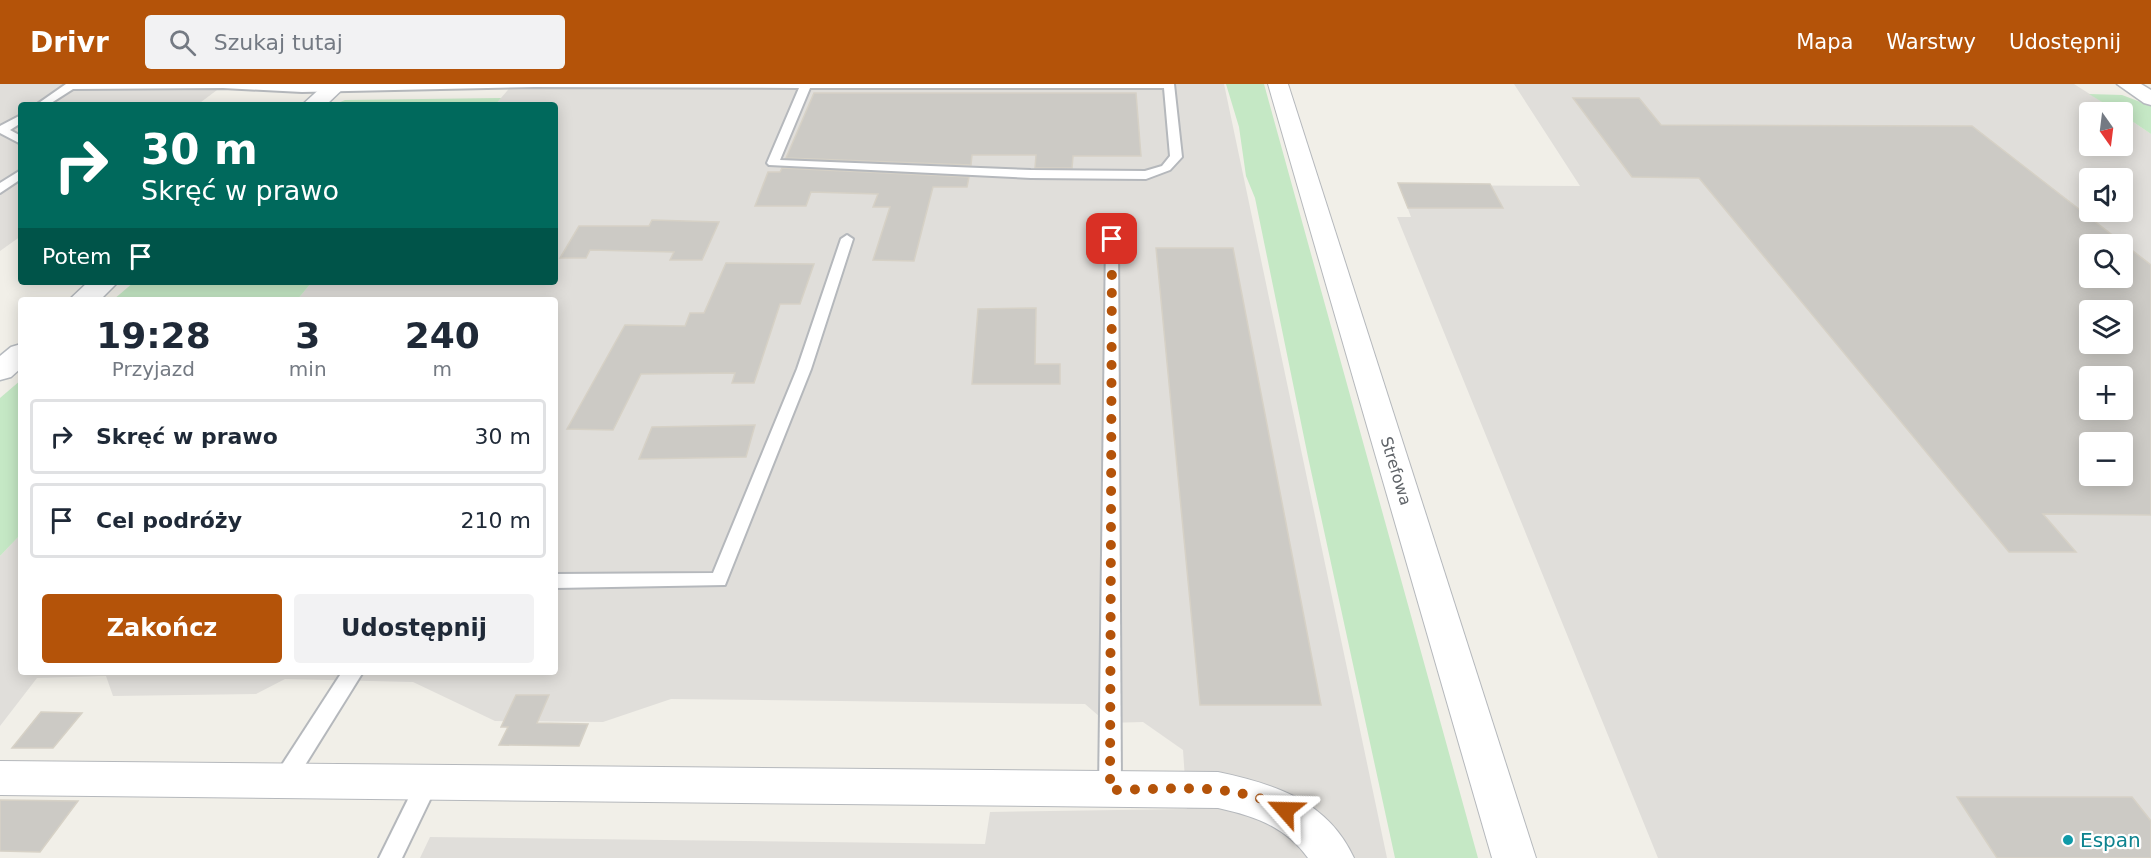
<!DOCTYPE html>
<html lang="pl">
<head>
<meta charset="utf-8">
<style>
  body { margin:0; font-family:"DejaVu Sans",sans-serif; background:#f2f2f3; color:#1f2937; height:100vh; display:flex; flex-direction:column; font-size:22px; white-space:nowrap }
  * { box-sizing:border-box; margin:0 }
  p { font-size:20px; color:#747a83 }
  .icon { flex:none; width:33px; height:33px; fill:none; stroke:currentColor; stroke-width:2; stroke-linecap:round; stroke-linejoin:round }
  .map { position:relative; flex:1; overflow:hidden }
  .sheet { position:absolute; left:18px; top:213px; width:540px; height:378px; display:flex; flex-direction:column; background:#fff; border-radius:6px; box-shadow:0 3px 15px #0003 }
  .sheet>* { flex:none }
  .banner { position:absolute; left:18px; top:18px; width:540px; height:183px; border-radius:6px; box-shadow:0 3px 15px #0003; background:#00695c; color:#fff; overflow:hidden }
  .needle { width:39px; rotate:166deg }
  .controls { position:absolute; left:2079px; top:18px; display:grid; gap:12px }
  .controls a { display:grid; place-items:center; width:54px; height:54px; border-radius:6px; background:#fff; box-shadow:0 3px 15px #0003; font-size:30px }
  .pin { position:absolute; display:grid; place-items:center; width:51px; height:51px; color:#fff; margin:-26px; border-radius:12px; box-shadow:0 3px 9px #0006 }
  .me { position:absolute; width:66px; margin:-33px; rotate:295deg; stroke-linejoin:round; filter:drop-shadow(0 0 4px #0008) }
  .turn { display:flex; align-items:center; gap:21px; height:126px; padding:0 24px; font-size:27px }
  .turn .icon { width:78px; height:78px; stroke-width:2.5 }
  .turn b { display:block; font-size:42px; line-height:51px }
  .then { display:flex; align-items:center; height:57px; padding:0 24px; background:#0003; gap:12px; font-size:22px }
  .eta { display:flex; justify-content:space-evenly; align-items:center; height:102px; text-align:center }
  .eta b { font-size:36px; font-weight:800; line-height:42px }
  .primary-button { display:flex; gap:12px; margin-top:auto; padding:12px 24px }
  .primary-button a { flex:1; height:69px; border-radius:6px; background:#b45309; color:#fff; font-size:24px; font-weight:800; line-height:69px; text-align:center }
  .primary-button a+a { background:#f2f2f3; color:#1f2937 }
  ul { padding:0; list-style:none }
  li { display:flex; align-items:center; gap:18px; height:75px; margin:0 12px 9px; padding:0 12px; border:3px solid #e0e1e3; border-radius:6px }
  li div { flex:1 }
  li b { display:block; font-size:22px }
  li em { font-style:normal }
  header { display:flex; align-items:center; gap:36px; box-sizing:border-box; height:84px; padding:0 30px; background:#b45309; color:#fff }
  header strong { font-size:28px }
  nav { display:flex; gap:33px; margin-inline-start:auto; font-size:21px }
  .search { width:420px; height:54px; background:#f2f2f3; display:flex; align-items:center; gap:15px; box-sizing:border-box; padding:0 21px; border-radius:6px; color:#747a83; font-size:22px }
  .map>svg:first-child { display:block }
</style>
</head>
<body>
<header>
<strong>Drivr</strong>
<div class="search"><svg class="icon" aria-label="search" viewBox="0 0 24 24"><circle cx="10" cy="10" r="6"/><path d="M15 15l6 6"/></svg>Szukaj tutaj</div>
<nav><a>Mapa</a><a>Warstwy</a><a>Udostępnij</a></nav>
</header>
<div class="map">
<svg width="2151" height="774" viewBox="0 0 2151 774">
  <rect width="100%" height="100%" fill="#f1efe8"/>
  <g fill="#e0deda" fill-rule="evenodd">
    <path d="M0,0h225l-28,21h-176v131l-21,15z"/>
    <path d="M513,0h711l163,774h-967l10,-21 555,7 5,-32 197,-3 -4,-59 -40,-28 -36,1 -22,-19 -414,-5 -68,23 -108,-1 -82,-39 -128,-3 -29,15 -143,2 -7,-20 -69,2 -37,48v-170l21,-22v138h534v-372h-258l15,-18h243v-177h-60z"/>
    <path d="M1514,0h560l44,28h-28v34h32l1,-31 28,19v724h-493l-261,-641h14l-12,-32 181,1zM2090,94h32v34h-32zM2090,160h32v34h-32zM2090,226h32v34h-32zM2090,292h32v34h-32zM2090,358h32v34h-32z"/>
  </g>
  <g fill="#c5e8c5">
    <path d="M1226,0h38l214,774h-83l-87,-401 -53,-259 -9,-22 -7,-49z"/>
    <path d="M2089,10l33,1 29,11v28l-28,-19 -1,-3h-4z"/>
    <path d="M501,14l-6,7h-162l12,-5z"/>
    <path d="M134,198h178l-15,18h-184z"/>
    <path d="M21,296v154l-21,22v-158z"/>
  </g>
  <g fill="#cccac5" stroke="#d6d1c6" stroke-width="1.5" fill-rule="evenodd">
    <path d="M814,9h322l5,63h-68l-1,12h-37l1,-13h-64l-1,10 -185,-7z"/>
    <path d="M1573,14h66l22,27 311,1 179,139v250l-108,-1 33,38h-67l-310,-374 -67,-1zM2090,160h32v34h-32zM2090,226h32v34h-32zM2090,292h32v34h-32zM2090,358h32v34h-32z"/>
    <path d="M782,84l187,9 -2,10h-34l-19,74 -41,-1 17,-53h-17l5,-13 -67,-2 -5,14h-51l13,-34h12z"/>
    <path d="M1398,99l92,1 13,24h-95z"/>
    <path d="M652,136l67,2 -17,38h-32l4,-8 -84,-2 -4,8h-26l19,-32h70z"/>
    <path d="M1156,164h77l88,457h-121z"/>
    <path d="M726,179l88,1 -14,40h-20l-26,79h-22l3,-10 -94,1 -28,56 -46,-1 58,-104 60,1 5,-13h14z"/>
    <path d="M1036,224l-1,56h25v20h-88l6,-75z"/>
    <path d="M755,341l-9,32 -107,2 13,-32z"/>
    <path d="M516,611h33l-12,28 51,1 -9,22 -80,-1 9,-18h-7z"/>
    <path d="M41,628l41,1 -29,35h-41z"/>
    <path d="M1957,713h175l19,24v37h-154z"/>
    <path d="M0,716l78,1 -38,51 -40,-1z"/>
  </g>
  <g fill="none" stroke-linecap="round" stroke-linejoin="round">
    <defs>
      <g id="lane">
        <path d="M66,0h1108l8,73 -12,13 -24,9 -115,-1 -262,-13 -2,-2 32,-75 -265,-1 -232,5 -79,-4 -150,1 -25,16h-12zM810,4h354l6,68 -8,10 -17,5 -114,-1 -251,-10z"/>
        <path d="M21,31v8l-11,7 11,6v8l-21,-11v-7z"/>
        <path d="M21,86v9l-21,14v-10z"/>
        <path d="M847,151l6,4 -42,130 -86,216 -170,3v-14l158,-1 84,-204 44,-130z"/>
        <path d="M1112,151l6,4 3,551 -3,7 -8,2 -8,-2 -3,-7 7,-551z"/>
        <path d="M342,588h21l-71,114 -8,3 -8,-3 -3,-6 3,-6z"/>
        <path d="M428,688l8,3 3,6 -37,77h-23l41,-83z"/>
      </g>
      <g id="street">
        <path d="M1268,0h20l248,774h-44z"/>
        <path d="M0,677l1218,11c57,12 110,29 136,86h-46c-23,-32 -54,-42 -90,-50l-1218,-13z"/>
      </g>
      <g id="secondary">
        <path d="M325,0h23l-22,21h-24z"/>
        <path d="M2117,0h24l10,6v15l-7,-2z"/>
        <path d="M88,198h30l-18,18h-31z"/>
        <path d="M21,260v24l-10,9 -11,3v-24l11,-9z"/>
      </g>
    </defs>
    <use href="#lane" stroke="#b5b8bc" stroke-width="4"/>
    <use href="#street" stroke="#b5b8bc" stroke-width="2"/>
    <use href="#secondary" stroke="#b6babf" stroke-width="3"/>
    <use href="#lane" fill="#fff" fill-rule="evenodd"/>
    <use href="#street" fill="#fff" fill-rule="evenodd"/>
    <use href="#secondary" fill="#fff" fill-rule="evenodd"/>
  </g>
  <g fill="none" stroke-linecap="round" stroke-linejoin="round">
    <path stroke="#b45309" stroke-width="10" stroke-dasharray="0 18" d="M1112,155l-2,551c56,0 126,-10 175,20"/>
  </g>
  <circle fill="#0f9aa8" stroke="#fff" stroke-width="2" cx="2068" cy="756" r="6"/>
  <g text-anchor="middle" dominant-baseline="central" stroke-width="4.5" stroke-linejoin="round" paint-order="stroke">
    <g font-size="16" fill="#5f6368" stroke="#fff">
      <text transform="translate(1396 387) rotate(73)">Strefowa</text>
    </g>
    <g font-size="20" fill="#0d838f" stroke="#fff" text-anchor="start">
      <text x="2080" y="756">Espan</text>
    </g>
  </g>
</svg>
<div class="controls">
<a><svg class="needle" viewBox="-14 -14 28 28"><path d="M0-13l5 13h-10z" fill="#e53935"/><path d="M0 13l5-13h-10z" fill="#747a83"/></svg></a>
<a><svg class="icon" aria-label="sound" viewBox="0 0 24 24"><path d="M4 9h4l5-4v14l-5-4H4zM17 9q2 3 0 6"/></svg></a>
<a><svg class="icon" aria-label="search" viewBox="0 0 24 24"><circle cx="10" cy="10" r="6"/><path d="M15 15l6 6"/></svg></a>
<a><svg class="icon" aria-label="layers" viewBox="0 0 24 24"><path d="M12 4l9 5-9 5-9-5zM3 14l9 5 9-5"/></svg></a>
<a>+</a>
<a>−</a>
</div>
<div class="pin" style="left:1112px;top:155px;background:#d93025"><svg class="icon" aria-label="arrive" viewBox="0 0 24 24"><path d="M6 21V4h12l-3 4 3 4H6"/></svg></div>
<svg class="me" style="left:1285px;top:726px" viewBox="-20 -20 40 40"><path d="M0-17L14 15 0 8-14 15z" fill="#b45309" stroke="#fff" stroke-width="4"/></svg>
<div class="banner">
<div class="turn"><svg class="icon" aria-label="right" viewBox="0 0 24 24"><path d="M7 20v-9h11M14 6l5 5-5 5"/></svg><div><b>30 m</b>Skręć w prawo</div></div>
<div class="then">Potem<svg class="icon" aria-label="arrive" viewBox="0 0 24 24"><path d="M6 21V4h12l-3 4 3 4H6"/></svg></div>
</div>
<section class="sheet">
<div class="eta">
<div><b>19:28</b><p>Przyjazd</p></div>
<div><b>3</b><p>min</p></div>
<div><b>240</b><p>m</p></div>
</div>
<ul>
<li><svg class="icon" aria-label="right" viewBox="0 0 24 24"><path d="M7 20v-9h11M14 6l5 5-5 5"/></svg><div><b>Skręć w prawo</b></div><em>30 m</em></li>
<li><svg class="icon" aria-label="arrive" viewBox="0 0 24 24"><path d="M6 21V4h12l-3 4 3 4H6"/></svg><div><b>Cel podróży</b></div><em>210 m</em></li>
</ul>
<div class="primary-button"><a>Zakończ</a><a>Udostępnij</a></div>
</section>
</div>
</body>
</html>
